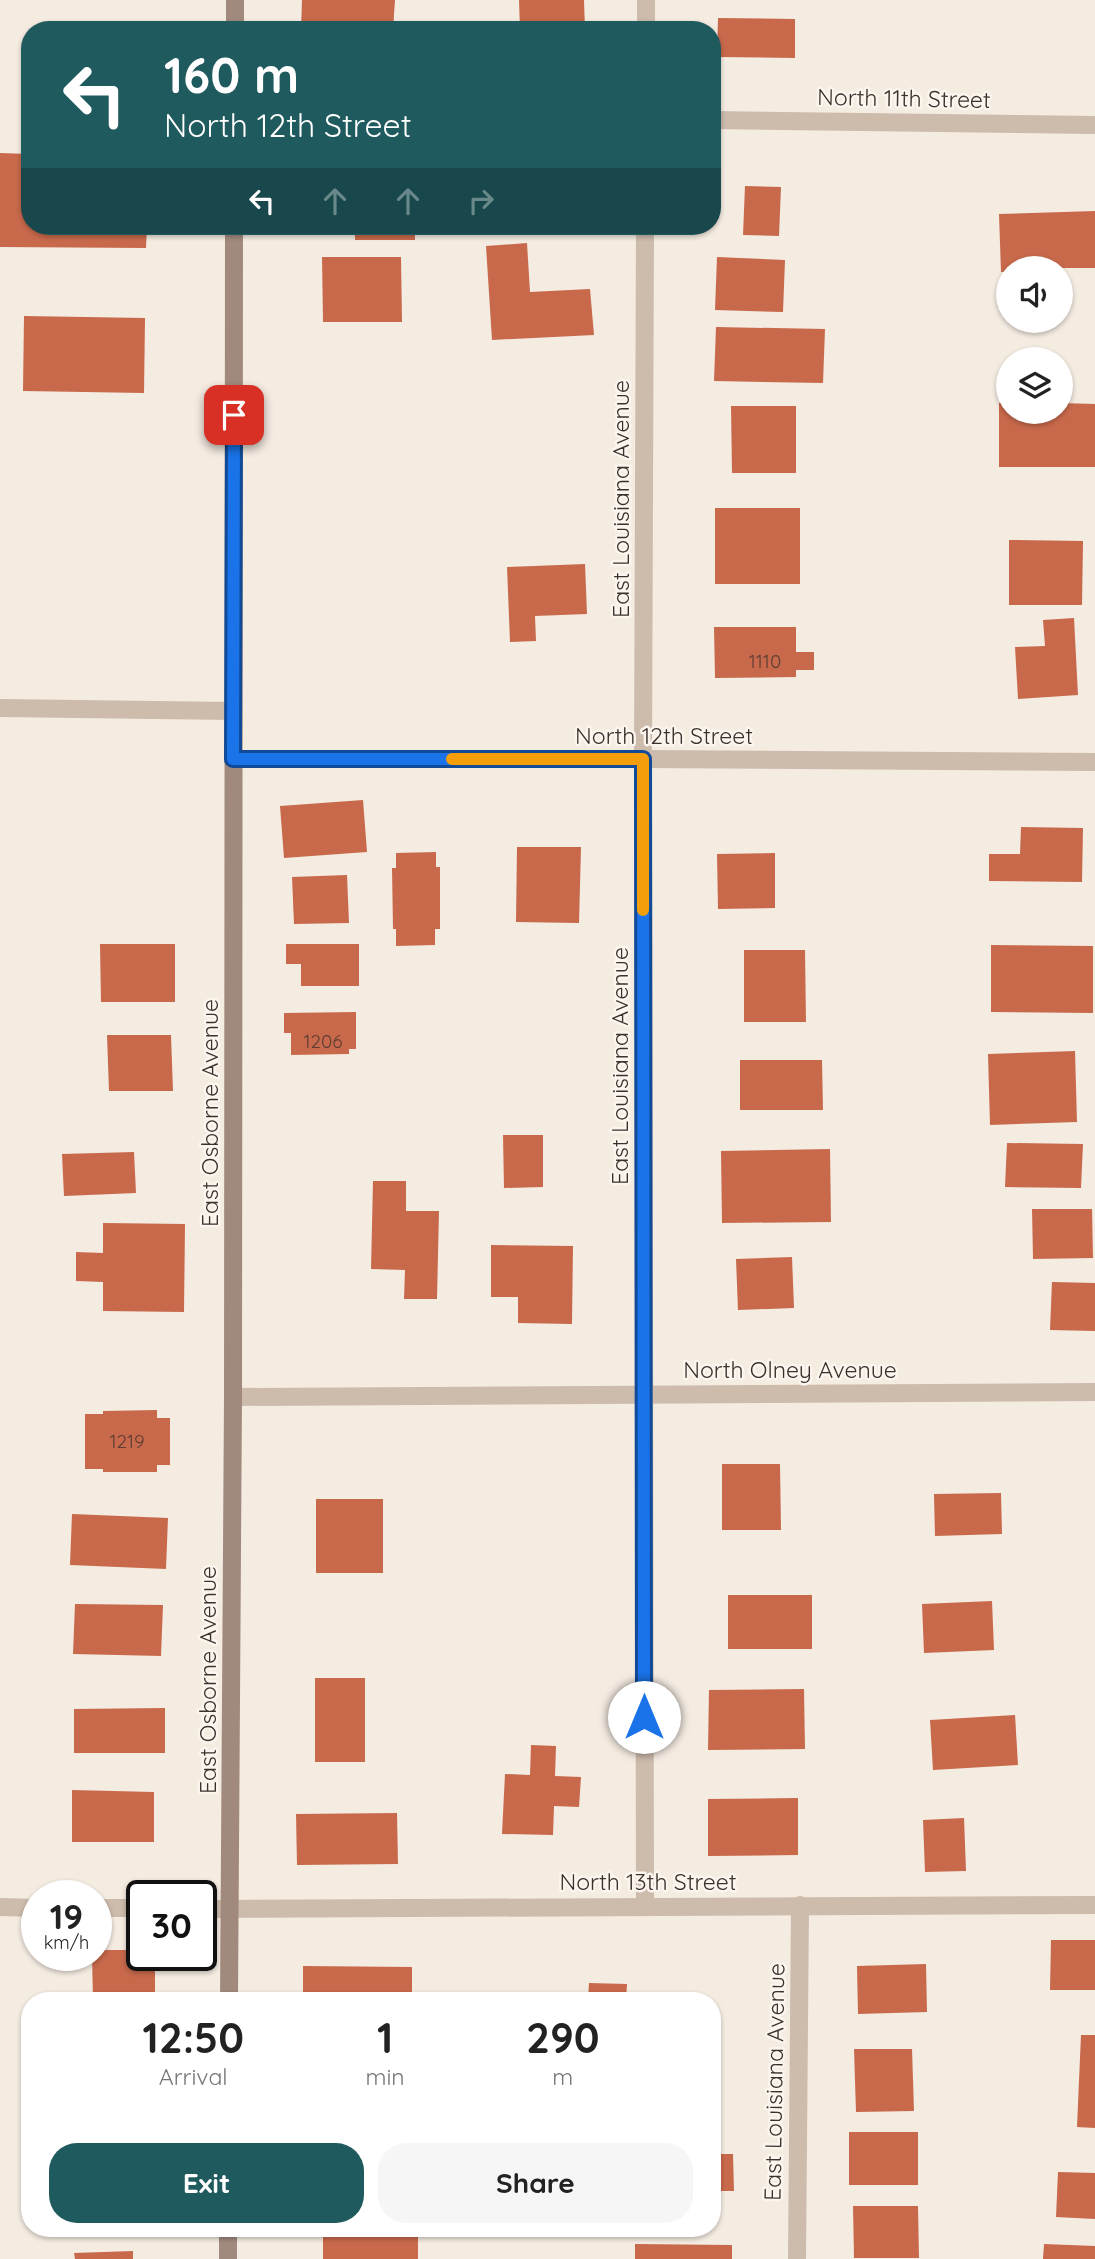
<!DOCTYPE html>
<html lang="en">
<head>
<meta charset="utf-8">
<style>
  body { margin:0; font-family:Quicksand,sans-serif; background:#f6f6f6; color:#222; height:100vh; display:flex; flex-direction:column; font-size:26px; white-space:nowrap }
  * { box-sizing:border-box; margin:0 }
  p { font-size:23px; color:#767676 }
  .icon { flex:none; width:38px; height:38px; fill:none; stroke:currentColor; stroke-width:2; stroke-linecap:round; stroke-linejoin:round }
  .map { position:relative; flex:1; overflow:hidden }
  .side { position:absolute; left:21px; top:1992px; width:700px; height:245px; display:flex; flex-direction:column; background:#fff; border-radius:28px; box-shadow:0 2px 5px #0004 }
  .side>* { flex:none }
  .guide { position:absolute; left:21px; top:21px; width:700px; height:214px; border-radius:28px; box-shadow:0 2px 5px #0004; background:#1f5a5e; color:#fff; overflow:hidden }
  .tools { position:absolute; left:996px; top:256px; display:grid; gap:14px }
  .tools a { display:grid; place-items:center; width:77px; height:77px; border-radius:50%; background:#fff; box-shadow:0 2px 5px #0004; font-size:35px }
  .speed { position:absolute; left:21px; top:1880px; display:flex; gap:14px; font-size:35px; font-weight:700; text-align:center }
  .speed>* { display:grid; place-content:center; width:91px; height:91px; border-radius:50%; background:#fff; box-shadow:0 2px 5px #0004; line-height:1 }
  .speed small { font-size:18px; font-weight:400 }
  .speed .limit { border:4px solid #111; border-radius:10px; background:#fff; color:#111 }
  .pin { position:absolute; display:grid; place-items:center; width:60px; height:60px; color:#fff; margin:-30px; border-radius:14px; box-shadow:0 4px 10px #0006 }
  .me { position:absolute; width:77px; margin:-38px; rotate:0deg; stroke-linejoin:round; filter:drop-shadow(0 0 5px #0008) }
  .turn { display:flex; align-items:center; gap:24px; height:147px; padding:0 28px; font-size:32px }
  .turn .icon { width:91px; height:91px; stroke-width:2.5 }
  .turn b { display:block; font-size:49px; line-height:60px }
  .lanes { display:flex; align-items:center; height:66px; padding:0 28px; background:#0003; justify-content:center; gap:35px; direction:ltr }
  .lanes .off { opacity:.35 }
  .eta { display:flex; justify-content:space-evenly; align-items:center; height:119px; text-align:center }
  .eta b { font-size:42px; font-weight:700; line-height:49px }
  .action { display:flex; gap:14px; margin-top:auto; padding:14px 28px }
  .action a { flex:1; height:80px; border-radius:28px; background:#1f5a5e; color:#fff; font-size:28px; font-weight:700; line-height:80px; text-align:center }
  .action a+a { background:#f6f6f6; color:#222 }
  .map>svg:first-child { display:block }
</style>
</head>
<body>
<div class="map">
<svg width="1095" height="2259" viewBox="0 0 1095 2259">
  <rect width="100%" height="100%" fill="#f4ebe1"/>
  <g fill="#c8694b">
    <path d="M302,0h93l-2,30h-92z"/>
    <path d="M519,0h65l1,30h-65z"/>
    <path d="M718,18l77,1v39l-78,-1z"/>
    <path d="M0,153l30,1v72h117l-1,22 -146,-1z"/>
    <path d="M745,186l36,1 -2,49 -36,-1z"/>
    <path d="M1095,211v57h-87v4h-7l-2,-58z"/>
    <rect x="355" y="226" width="60" height="14"/>
    <path d="M527,243l3,49 60,-3 4,46 -102,5 -6,-94z"/>
    <path d="M322,257h79l1,65h-79z"/>
    <path d="M717,257l68,3 -2,52 -68,-2z"/>
    <path d="M24,316l121,2 -1,75 -121,-2z"/>
    <path d="M716,327l109,2 -2,54 -109,-2z"/>
    <path d="M999,403h9v8h52v-8l35,1v63h-96z"/>
    <path d="M731,406h65v67h-64z"/>
    <rect x="715" y="508" width="85" height="76"/>
    <path d="M1009,540l74,1 -1,64h-73z"/>
    <path d="M585,564l2,50 -52,2 1,25 -26,1 -3,-75z"/>
    <path d="M1074,618l4,77 -60,4 -3,-52 30,-1 -2,-26z"/>
    <path d="M714,627h82v25h18v18h-18v7l-81,1z"/>
    <path d="M363,800l4,52 -83,6 -4,-52z"/>
    <path d="M1021,827l62,1 -1,54 -93,-1v-27h31z"/>
    <path d="M517,847h64l-2,76 -63,-1z"/>
    <path d="M436,852v15h4v62h-5v16l-39,1v-17h-3l-1,-61h4v-15z"/>
    <path d="M775,853v55l-57,1 -1,-55z"/>
    <path d="M347,875l2,48 -55,1 -2,-47z"/>
    <path d="M100,944h75v58h-74z"/>
    <path d="M286,944h73v42h-58v-22h-15z"/>
    <path d="M991,945l102,1v67l-102,-1z"/>
    <path d="M744,950h61l1,72h-62z"/>
    <path d="M356,1012v37h-7v5l-58,1v-22h-7v-20z"/>
    <path d="M107,1035h64l2,56h-64z"/>
    <path d="M1075,1051l2,71 -87,3 -2,-71z"/>
    <path d="M740,1060h82l1,50h-83z"/>
    <path d="M503,1135h40v52l-39,1z"/>
    <path d="M1007,1143l76,1 -2,44 -76,-1z"/>
    <path d="M830,1149l1,73 -109,1 -1,-72z"/>
    <path d="M134,1152l2,41 -72,3 -2,-42z"/>
    <path d="M373,1181h33v30h33l-2,88h-33l1,-29 -34,-1z"/>
    <path d="M1032,1209h60l1,49 -60,1z"/>
    <path d="M103,1223l82,1 -1,88 -81,-1v-29l-27,-1v-29l27,1z"/>
    <path d="M491,1245l82,1 -1,78 -54,-1v-26h-27z"/>
    <path d="M792,1257l2,51 -56,2 -2,-51z"/>
    <path d="M1052,1282l43,1v48l-45,-1z"/>
    <path d="M157,1410v8h13v47h-13v7h-54v-3h-18v-55h18v-3z"/>
    <path d="M722,1464h58l1,66h-59z"/>
    <path d="M1001,1493l1,41 -67,2 -1,-42z"/>
    <rect x="316" y="1499" width="67" height="74"/>
    <path d="M72,1514l96,4 -2,51 -96,-4z"/>
    <rect x="728" y="1595" width="84" height="54"/>
    <path d="M992,1601l2,49 -70,3 -2,-49z"/>
    <path d="M75,1604l88,1 -2,51 -88,-2z"/>
    <rect x="315" y="1678" width="50" height="84"/>
    <path d="M804,1689l1,60 -97,1 1,-60z"/>
    <path d="M165,1708v45h-91v-44z"/>
    <path d="M1015,1715l3,50 -85,5 -3,-50z"/>
    <path d="M531,1745l25,1 -1,30 26,1 -2,30 -25,-1 -1,29 -51,-1 3,-60 25,1z"/>
    <path d="M72,1790l82,2v50h-82z"/>
    <path d="M798,1798v57l-90,1v-57z"/>
    <path d="M397,1813l1,51 -101,1 -1,-51z"/>
    <path d="M964,1818l2,53 -41,1 -2,-52z"/>
    <path d="M1051,1940h44v50h-45z"/>
    <path d="M96,1950h46v5h13v45h-62l-1,-45h4z"/>
    <path d="M926,1964l1,48 -69,2 -1,-48z"/>
    <path d="M303,1966l109,1v33h-109z"/>
    <path d="M589,1983l38,1 -1,16h-38z"/>
    <path d="M1081,2035h14v93l-18,-1z"/>
    <path d="M854,2049h58l2,62 -58,1z"/>
    <rect x="849" y="2132" width="69" height="53"/>
    <path d="M712,2154h21l1,37h-22z"/>
    <path d="M1058,2172l37,1v46l-39,-2z"/>
    <path d="M853,2206h65l1,52h-65z"/>
    <rect x="323" y="2228" width="95" height="31"/>
    <path d="M635,2244l97,1v14h-97z"/>
    <path d="M1044,2244l51,2v13h-52z"/>
    <path d="M133,2251v8h-58l-1,-6z"/>
  </g>
  <g fill="none" stroke-linecap="round" stroke-linejoin="round">
    <g stroke="#cdbbac" stroke-width="18">
      <path d="M646,30v-30"/>
      <path d="M712,120l383,5"/>
      <path d="M0,708l233,3"/>
      <path d="M233,759h410l452,3"/>
      <path d="M233,1397l862,-5"/>
      <path d="M645,1906l-2,-1147 2,-533"/>
      <path d="M0,1907l37,1"/>
      <path d="M96,1908h46"/>
      <path d="M201,1909l894,-4"/>
      <path d="M797,2259l3,-354"/>
    </g>
    <g stroke="#a18a7d" stroke-width="18">
      <path d="M235,30v-30"/>
      <path d="M229,2000l4,-603 1,-1171"/>
      <path d="M228,2259v-31"/>
    </g>
  </g>
  <g fill="none" stroke-linecap="round" stroke-linejoin="round">
    <defs>
      <path id="route" d="M234,415l-1,344h410l1,958"/>
    </defs>
    <use href="#route" stroke="#114b97" stroke-width="18"/>
    <use href="#route" stroke="#1a73e8" stroke-width="12"/>
    <path stroke="#f59e0b" stroke-width="12" d="M452,759h191v151"/>
  </g>
  <g text-anchor="middle" dominant-baseline="central" stroke-width="5" stroke-linejoin="round" paint-order="stroke">
    <g font-size="19" fill="#5e3e33">
      <text x="765" y="661">1110</text>
      <text x="323" y="1041">1206</text>
      <text x="127" y="1441">1219</text>
    </g>
    <g font-size="23" fill="#3b302b" stroke="#fbf5ee">
      <text transform="translate(904 98) rotate(1)">North 11th Street</text>
      <text transform="translate(620 499) rotate(-90)">East Louisiana Avenue</text>
      <text x="664" y="735">North 12th Street</text>
      <text transform="translate(619 1066) rotate(-90)">East Louisiana Avenue</text>
      <text transform="translate(209 1113) rotate(-90)">East Osborne Avenue</text>
      <text x="790" y="1369">North Olney Avenue</text>
      <text transform="translate(207 1680) rotate(-90)">East Osborne Avenue</text>
      <text x="648" y="1881">North 13th Street</text>
      <text transform="translate(774 2082) rotate(-89)">East Louisiana Avenue</text>
    </g>
  </g>
</svg>
<div class="tools">
<a><svg class="icon" aria-label="sound" viewBox="0 0 24 24"><path d="M4 9h4l5-4v14l-5-4H4zM17 9q2 3 0 6"/></svg></a>
<a><svg class="icon" aria-label="layers" viewBox="0 0 24 24"><path d="M12 4l9 5-9 5-9-5zM3 14l9 5 9-5"/></svg></a>
</div>
<div class="speed"><div>19<small>km/h</small></div><div class="limit">30</div></div>
<div class="pin" style="left:234px;top:415px;background:#d93025"><svg class="icon" aria-label="arrive" viewBox="0 0 24 24"><path d="M6 21V4h12l-3 4 3 4H6"/></svg></div>
<svg class="me" style="left:644px;top:1717px" viewBox="-20 -20 40 40"><circle r="19" fill="#fff"/><path d="M0-13L10 11 0 6-10 11z" fill="#1a73e8"/></svg>
<div class="guide">
<div class="turn"><svg class="icon" aria-label="left" viewBox="0 0 24 24"><path d="M17 20v-9H6M10 6l-5 5 5 5"/></svg><div><b>160 m</b>North 12th Street</div></div>
<div class="lanes"><svg class="icon" aria-label="left" viewBox="0 0 24 24"><path d="M17 20v-9H6M10 6l-5 5 5 5"/></svg><svg class="icon off" aria-label="ahead" viewBox="0 0 24 24"><path d="M12 20V5M6 11l6-6 6 6"/></svg><svg class="icon off" aria-label="ahead" viewBox="0 0 24 24"><path d="M12 20V5M6 11l6-6 6 6"/></svg><svg class="icon off" aria-label="right" viewBox="0 0 24 24"><path d="M7 20v-9h11M14 6l5 5-5 5"/></svg></div>
</div>
<section class="side">
<div class="eta">
<div><b>12:50</b><p>Arrival</p></div>
<div><b>1</b><p>min</p></div>
<div><b>290</b><p>m</p></div>
</div>
<div class="action"><a>Exit</a><a>Share</a></div>
</section>
</div>
</body>
</html>
